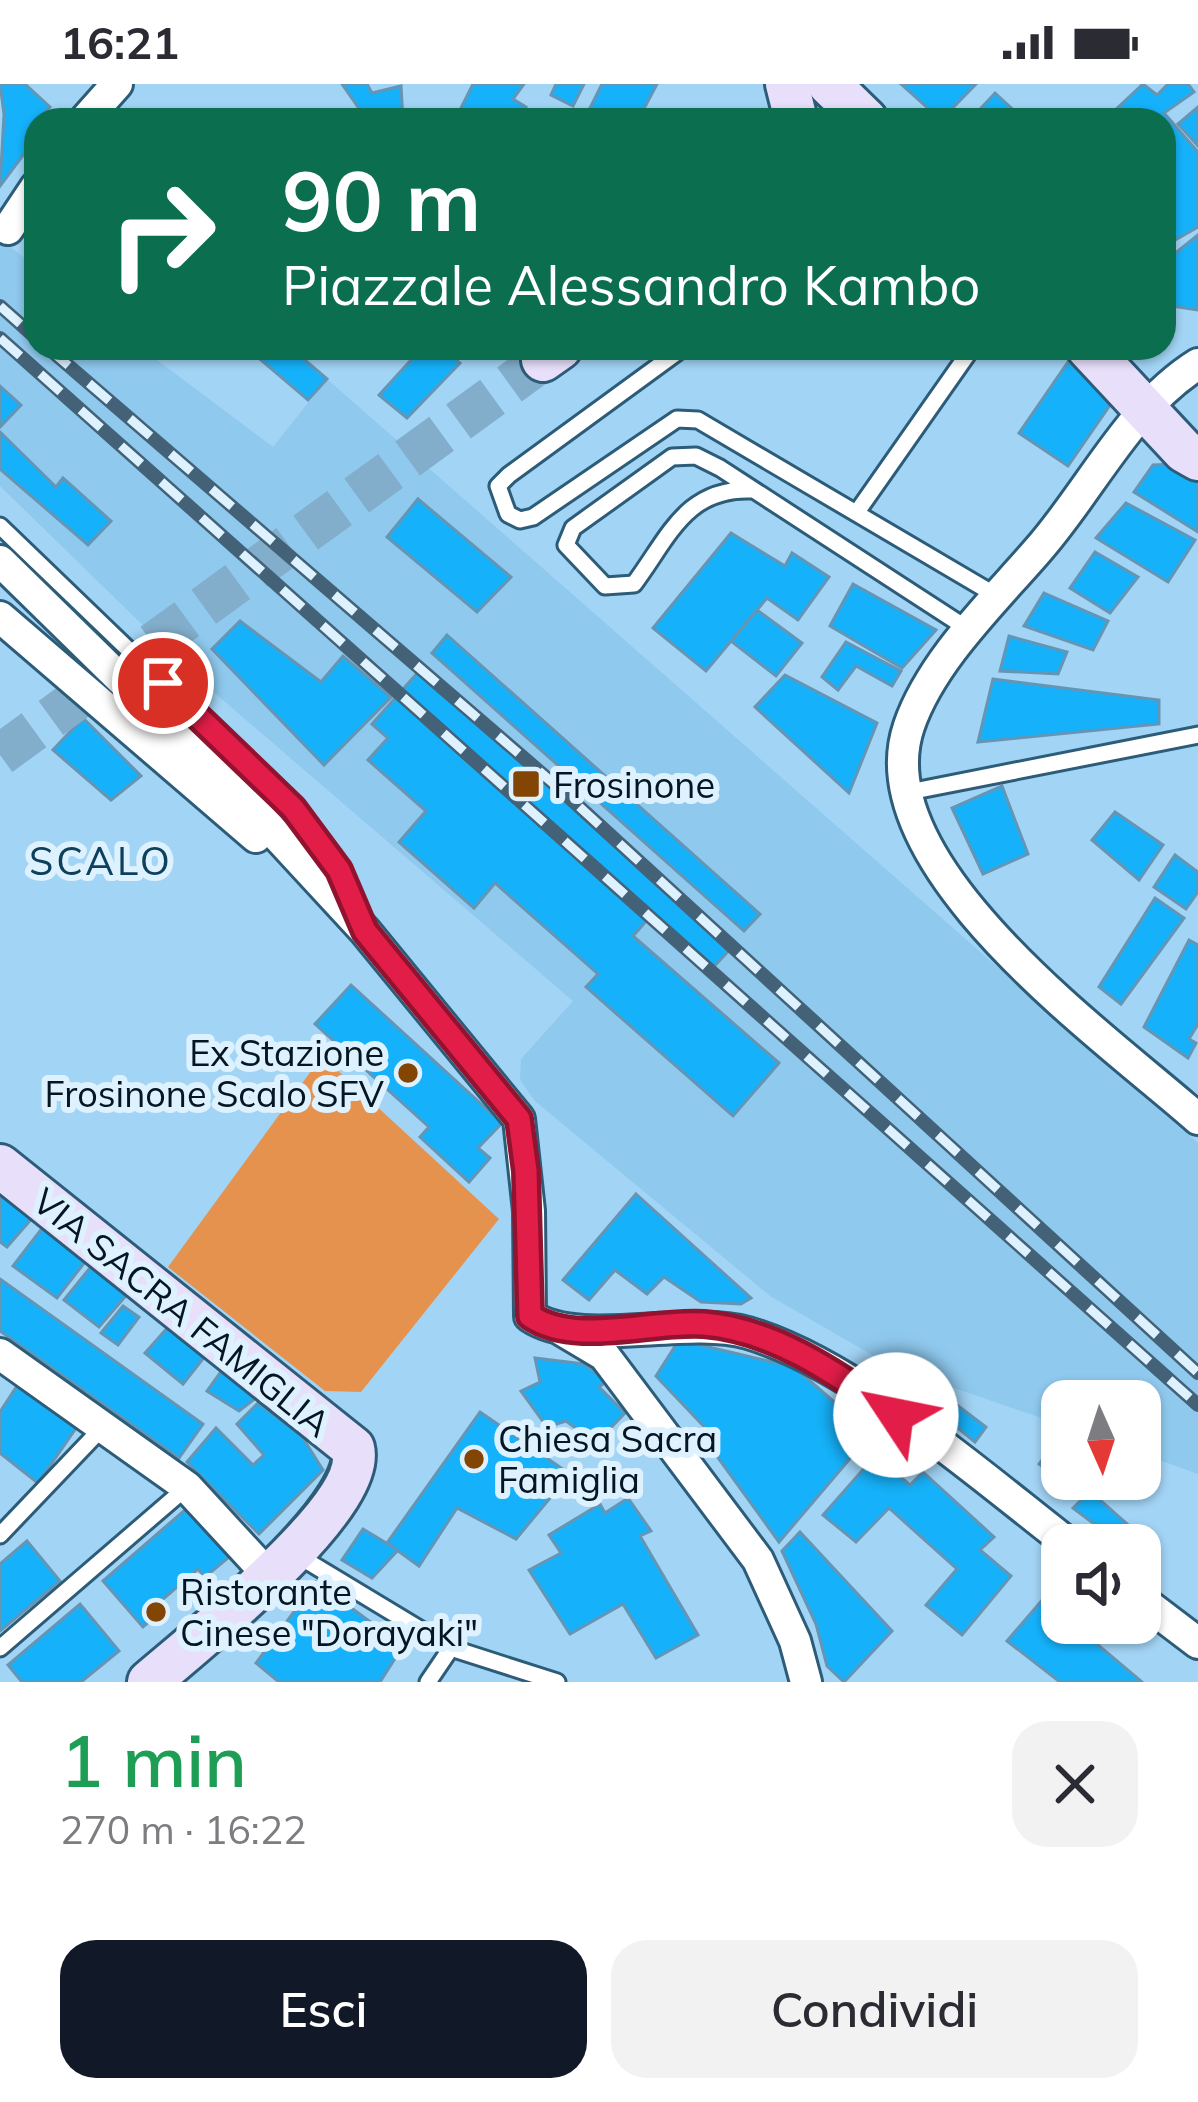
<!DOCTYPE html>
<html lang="it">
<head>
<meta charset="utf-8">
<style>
  body { margin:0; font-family:Mulish,sans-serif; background:#f2f2f3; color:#2b2b33; height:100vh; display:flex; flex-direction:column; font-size:45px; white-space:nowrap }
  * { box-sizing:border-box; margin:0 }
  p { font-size:39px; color:#7c7c81 }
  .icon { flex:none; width:66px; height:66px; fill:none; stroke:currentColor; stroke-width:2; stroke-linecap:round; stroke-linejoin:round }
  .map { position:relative; height:1598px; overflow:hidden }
  .details { display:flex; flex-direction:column; background:#fff; flex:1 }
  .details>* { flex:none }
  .top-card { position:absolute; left:24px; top:24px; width:1152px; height:252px; border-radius:36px; box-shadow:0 3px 9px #0004; background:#0b6e4f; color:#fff; overflow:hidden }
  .needle { width:78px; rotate:177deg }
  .controls { position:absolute; left:1041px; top:1296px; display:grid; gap:24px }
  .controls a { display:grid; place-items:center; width:120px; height:120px; border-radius:24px; background:#fff; box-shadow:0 3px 9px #0004; font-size:60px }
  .pin { position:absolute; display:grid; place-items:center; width:102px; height:102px; color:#fff; margin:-51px; border:6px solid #fff; border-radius:50%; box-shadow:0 3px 12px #0007 }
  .me { position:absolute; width:132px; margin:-66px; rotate:304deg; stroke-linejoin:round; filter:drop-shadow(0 0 9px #0008) }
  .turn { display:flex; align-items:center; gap:42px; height:252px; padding:0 60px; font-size:54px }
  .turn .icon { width:156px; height:156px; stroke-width:2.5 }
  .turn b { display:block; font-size:84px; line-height:102px }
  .round { display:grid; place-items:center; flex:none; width:126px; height:126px; border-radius:36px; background:#f2f2f3 }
  .summary { display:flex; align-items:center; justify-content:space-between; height:204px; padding:0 60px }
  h1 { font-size:72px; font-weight:600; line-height:90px; color:#1e9e55 }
  .cta { display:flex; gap:24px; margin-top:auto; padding:24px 60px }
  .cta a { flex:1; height:138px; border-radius:36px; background:#111827; color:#fff; font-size:48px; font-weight:600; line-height:138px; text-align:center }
  .cta a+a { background:#f2f2f3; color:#2b2b33 }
  .status { display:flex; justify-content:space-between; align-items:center; height:84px; padding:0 60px; background:#fff; direction:ltr }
  .status svg { height:33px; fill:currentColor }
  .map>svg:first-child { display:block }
</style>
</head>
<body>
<div class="status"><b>16:21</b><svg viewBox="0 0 49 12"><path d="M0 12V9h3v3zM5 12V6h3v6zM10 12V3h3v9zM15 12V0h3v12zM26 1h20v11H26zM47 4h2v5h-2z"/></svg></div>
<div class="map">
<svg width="1198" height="1598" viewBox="0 0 1198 1598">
  <rect width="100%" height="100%" fill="#a2d4f5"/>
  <path fill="#8fc9ee" d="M0,155l36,28v81h105l132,99 54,-68 871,764v331l-58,-21v-52h-78v24l-169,-58 -123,-71 -235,-195 -15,-21 1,-21 52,-58 -377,-324 -196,-191z"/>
  <path fill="#e6924f" d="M322,972l177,163 -138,173 -36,-1 -157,-124z"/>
  <g fill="#15b2fb" stroke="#6595b4" stroke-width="3">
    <path d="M0,0h25l25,23 -21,22 7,9 -36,48 4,-72z"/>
    <path d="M342,0h25l5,9 29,-7 2,34h-36z"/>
    <path d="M473,0h51l-11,15 13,8 -7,13h-64z"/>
    <path d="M556,0h28l-11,22 -22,-11z"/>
    <path d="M602,0h55l-19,36h-54z"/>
    <path d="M901,0h75l-35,36z"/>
    <path d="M1143,0l14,11 11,-11h20l6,8 -30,21 34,39v75l-28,16 -6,-6v-117h-49l-4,-6z"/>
    <path d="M995,9l29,27h-54z"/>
    <path d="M1198,23v39l-20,-22z"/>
    <path d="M1198,151v75l-26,-4 -8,16v-78l9,11z"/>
    <path d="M247,264h44l36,31 -19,21z"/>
    <path d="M422,264h21l17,15 -53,55 -28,-23z"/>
    <path d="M1068,278l49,33 -49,71 -49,-33z"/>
    <path d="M0,302l21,19 -21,22z"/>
    <path d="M0,348l56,55 7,-9 48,43 -23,24 -88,-76z"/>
    <path d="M1175,380l23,14v54l-64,-40 19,-27z"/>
    <path d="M418,415l93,78 -34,35 -90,-75z"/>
    <path d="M1126,419l69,37 -27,42 -72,-44z"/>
    <path d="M731,449l54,33 7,-13 37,24 -31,43 -31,-22 -61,73 -53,-43z"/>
    <path d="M1095,468l43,25 -28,36 -40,-25z"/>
    <path d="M853,500l83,46 -34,38 -72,-42z"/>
    <path d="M1044,509l64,28 -15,29 -69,-24z"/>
    <path d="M757,526l45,33 -26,33 -45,-35z"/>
    <path d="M240,537l81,61 22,-26 48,41 -67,68 -112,-116z"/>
    <path d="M447,551l313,279 -16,17 -312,-278z"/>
    <path d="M1009,552l58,16 -9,22 -58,-3z"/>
    <path d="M846,558l55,29 -9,15 -36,-20 -18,24 -16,-13z"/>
    <path d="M419,587l314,275 -25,27 -61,-53 -14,16 146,127 -46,53 -147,-129 12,-13 -103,-91 -21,25 -75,-66 27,-31 -58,-51 20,-22 -16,-14z"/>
    <path d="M785,591l92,48 -28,70 -94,-86z"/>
    <path d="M993,595l166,21v24l-181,18z"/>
    <path d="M83,634l58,58 -30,24 -58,-50z"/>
    <path d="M1002,702l26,68 -45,20 -31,-66z"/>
    <path d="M1115,728l48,33 -24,35 -47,-40z"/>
    <path d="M1175,771l23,17v20l-12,17 -32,-22z"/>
    <path d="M1155,814l29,20 -63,86 -22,-17z"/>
    <path d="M1189,856l9,5v79l-9,15 7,4 -8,15 -44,-31z"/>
    <path d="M351,901l151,138 -24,25 12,10 -21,24 -49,-45 9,-10 -114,-103z"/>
    <path d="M0,1106l34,26 -27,31 -7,-5z"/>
    <path d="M636,1110l115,104 -10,6 -40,-2 -37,-25 -17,17 -32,-24 -26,30 -26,-20z"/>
    <path d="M47,1138l41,36 -31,40 -44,-32z"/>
    <path d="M94,1179l36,28 -31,36 -35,-27z"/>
    <path d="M0,1195l203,145 -24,34 -179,-127z"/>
    <path d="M123,1222l16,11 -21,28 -17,-12z"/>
    <path d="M177,1233l36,29 -30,38 -38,-31z"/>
    <path d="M679,1256l115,27 77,67 -92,108 -63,-87 -3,-19 -57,-60z"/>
    <path d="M535,1274l49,6 23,17 -8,6 26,26 -29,30 -30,-22 -19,6 -26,-36 19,-9z"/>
    <path d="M228,1278l37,29 -26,20 -32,-20z"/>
    <path d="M17,1302l59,42 -38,55 -38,-30v-41z"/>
    <path d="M953,1318l33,25 -11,15 -32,-26z"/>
    <path d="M258,1319l43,32 22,35 -64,64 -72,-72 29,-34 37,37 11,-10 -27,-31z"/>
    <path d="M480,1328l90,62 -54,65 -59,-31 -38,58 -32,-23z"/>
    <path d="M1062,1350v45h25l-11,13 -37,-28z"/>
    <path d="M875,1372l35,29 13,-13 71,65 -14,13 31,26 -49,59 -36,-30 31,-36 -68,-61 -33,34 -33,-27z"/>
    <path d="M1090,1407l45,40 -13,14 -49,-37z"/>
    <path d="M628,1414l23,33 -11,5 58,99 -42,23 -33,-54 -53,30 -41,-64 32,-17 -12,-18 51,-31 5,9z"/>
    <path d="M186,1425l43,48 -24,20 -7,-8 -42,36 6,6 -19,16 -40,-46z"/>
    <path d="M363,1445l35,21 -26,28 -30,-18z"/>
    <path d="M800,1448l92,99 -48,51 -17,-16 -11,-42 -34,-73z"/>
    <path d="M27,1457l33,40 -60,50v-67z"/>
    <path d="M316,1498l87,64 -23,36h-101l-23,-19z"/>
    <path d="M1043,1515l19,16v8h10l70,59h-82l-53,-41z"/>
    <path d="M80,1520l39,47 -38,31h-59l-14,-17z"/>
  </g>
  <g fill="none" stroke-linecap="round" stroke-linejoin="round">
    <path stroke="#82aecb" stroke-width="42" stroke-dasharray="42 21" stroke-linecap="butt" d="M0,671l543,-395"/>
    <defs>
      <g id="lane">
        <path d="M683,264l-174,127 -11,11 10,28 12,6 13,-3 144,-98 21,1 299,176"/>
        <path d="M752,406c-66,-3 -83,47 -118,94l-29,2 -39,-41 7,-17 99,-71 24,-1 24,12 251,163"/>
        <path d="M857,428l115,-164"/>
        <path d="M0,442l293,282 46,62 16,36"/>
        <path d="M909,708l289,-57"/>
        <path d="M0,1451l103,-108"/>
        <path d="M297,1471l154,93 106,34"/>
        <path d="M0,1564l187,-161"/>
        <path d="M428,1598l23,-34"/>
      </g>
      <g id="street">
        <path d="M85,36l32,-36"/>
        <path d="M8,145l28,-42"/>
        <path d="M1198,280c-69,43 -107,126 -160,186 -44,51 -107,111 -129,176 -48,139 199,313 289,393"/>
        <path d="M0,477l244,239 121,131 154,188 10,92 1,105c50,34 154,-1 218,17 106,31 234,144 322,212"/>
        <path d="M0,533l256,220"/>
        <path d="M562,1246l42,25 154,205 37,81 11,41"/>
        <path d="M0,1270l187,133 82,89"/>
        <path d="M1140,1515l58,44"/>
      </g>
      <g id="secondary">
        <path d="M787,0l9,36"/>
        <path d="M829,0l37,36"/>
        <path d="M1088,264l96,103 14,8"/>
        <path d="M543,276l17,-12"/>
        <path d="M0,1082l353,282c15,58 -160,196 -204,234"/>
      </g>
    </defs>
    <use href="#lane" stroke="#2c5c78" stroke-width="21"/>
    <use href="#street" stroke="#2c5c78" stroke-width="36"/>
    <use href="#secondary" stroke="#2c5c78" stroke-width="48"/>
    <use href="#lane" stroke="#fff" stroke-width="15"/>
    <use href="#street" stroke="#fff" stroke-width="30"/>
    <use href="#secondary" stroke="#e8dffb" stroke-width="42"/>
    <defs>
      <g id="rail">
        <path d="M0,222l36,32"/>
        <path d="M0,254l1198,1067"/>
        <path d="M48,264l513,442 637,583"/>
      </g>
    </defs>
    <use href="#rail" stroke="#436277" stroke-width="14"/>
    <use href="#rail" stroke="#ddf1fe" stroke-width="9" stroke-dasharray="27" stroke-linecap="butt"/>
  </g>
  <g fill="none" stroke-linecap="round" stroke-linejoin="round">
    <defs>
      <path id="route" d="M163,599l130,125 46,62 26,61 154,188 7,52 4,145c46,31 121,4 174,8 72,6 134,51 192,91"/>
    </defs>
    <use href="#route" stroke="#92132f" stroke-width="30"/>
    <use href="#route" stroke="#e11d48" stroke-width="21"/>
  </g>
  <g fill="#834504" stroke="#ddf1fe" stroke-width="4.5">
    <rect x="511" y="685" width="30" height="30" rx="6"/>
    <circle cx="408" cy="989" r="12"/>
    <circle cx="474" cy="1375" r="12"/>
    <circle cx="156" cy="1528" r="12"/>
  </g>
  <g text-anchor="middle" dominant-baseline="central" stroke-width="12" stroke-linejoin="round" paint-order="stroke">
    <g font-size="36" fill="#041622" stroke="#ddf1fe" text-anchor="start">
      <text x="553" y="700">Frosinone</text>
      <text x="384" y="968" text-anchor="end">Ex Stazione<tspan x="384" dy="41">Frosinone Scalo SFV</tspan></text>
      <text x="498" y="1354">Chiesa Sacra<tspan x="498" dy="41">Famiglia</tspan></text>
      <text x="180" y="1507">Ristorante<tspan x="180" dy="41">Cinese "Dorayaki"</tspan></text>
    </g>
    <g font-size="36" fill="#041622" stroke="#ddf1fe">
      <text transform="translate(182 1228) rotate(39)">VIA SACRA FAMIGLIA</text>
    </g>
    <g font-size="39" letter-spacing="3" fill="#0d405b" stroke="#ddf1fe">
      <text x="101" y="776">SCALO</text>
    </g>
  </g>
</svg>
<div class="controls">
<a><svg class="needle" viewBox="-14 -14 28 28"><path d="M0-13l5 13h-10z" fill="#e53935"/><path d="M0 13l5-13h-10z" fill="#7c7c81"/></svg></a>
<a><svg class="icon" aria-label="sound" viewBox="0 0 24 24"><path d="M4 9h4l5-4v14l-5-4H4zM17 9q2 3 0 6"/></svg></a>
</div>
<div class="pin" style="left:163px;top:599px;background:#d93025"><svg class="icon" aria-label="arrive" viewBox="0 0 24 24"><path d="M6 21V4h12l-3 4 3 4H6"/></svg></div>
<svg class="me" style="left:896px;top:1331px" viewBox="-20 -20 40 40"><circle r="19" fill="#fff"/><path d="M0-13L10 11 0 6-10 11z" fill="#e11d48"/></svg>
<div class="top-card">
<div class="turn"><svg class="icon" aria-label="right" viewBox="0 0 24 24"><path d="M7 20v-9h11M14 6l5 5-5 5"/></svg><div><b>90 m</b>Piazzale Alessandro Kambo</div></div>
</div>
</div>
<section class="details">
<div class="summary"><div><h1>1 min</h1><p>270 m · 16:22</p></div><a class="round"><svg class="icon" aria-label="close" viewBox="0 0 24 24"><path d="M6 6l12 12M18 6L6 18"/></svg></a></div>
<div class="cta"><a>Esci</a><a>Condividi</a></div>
</section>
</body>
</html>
